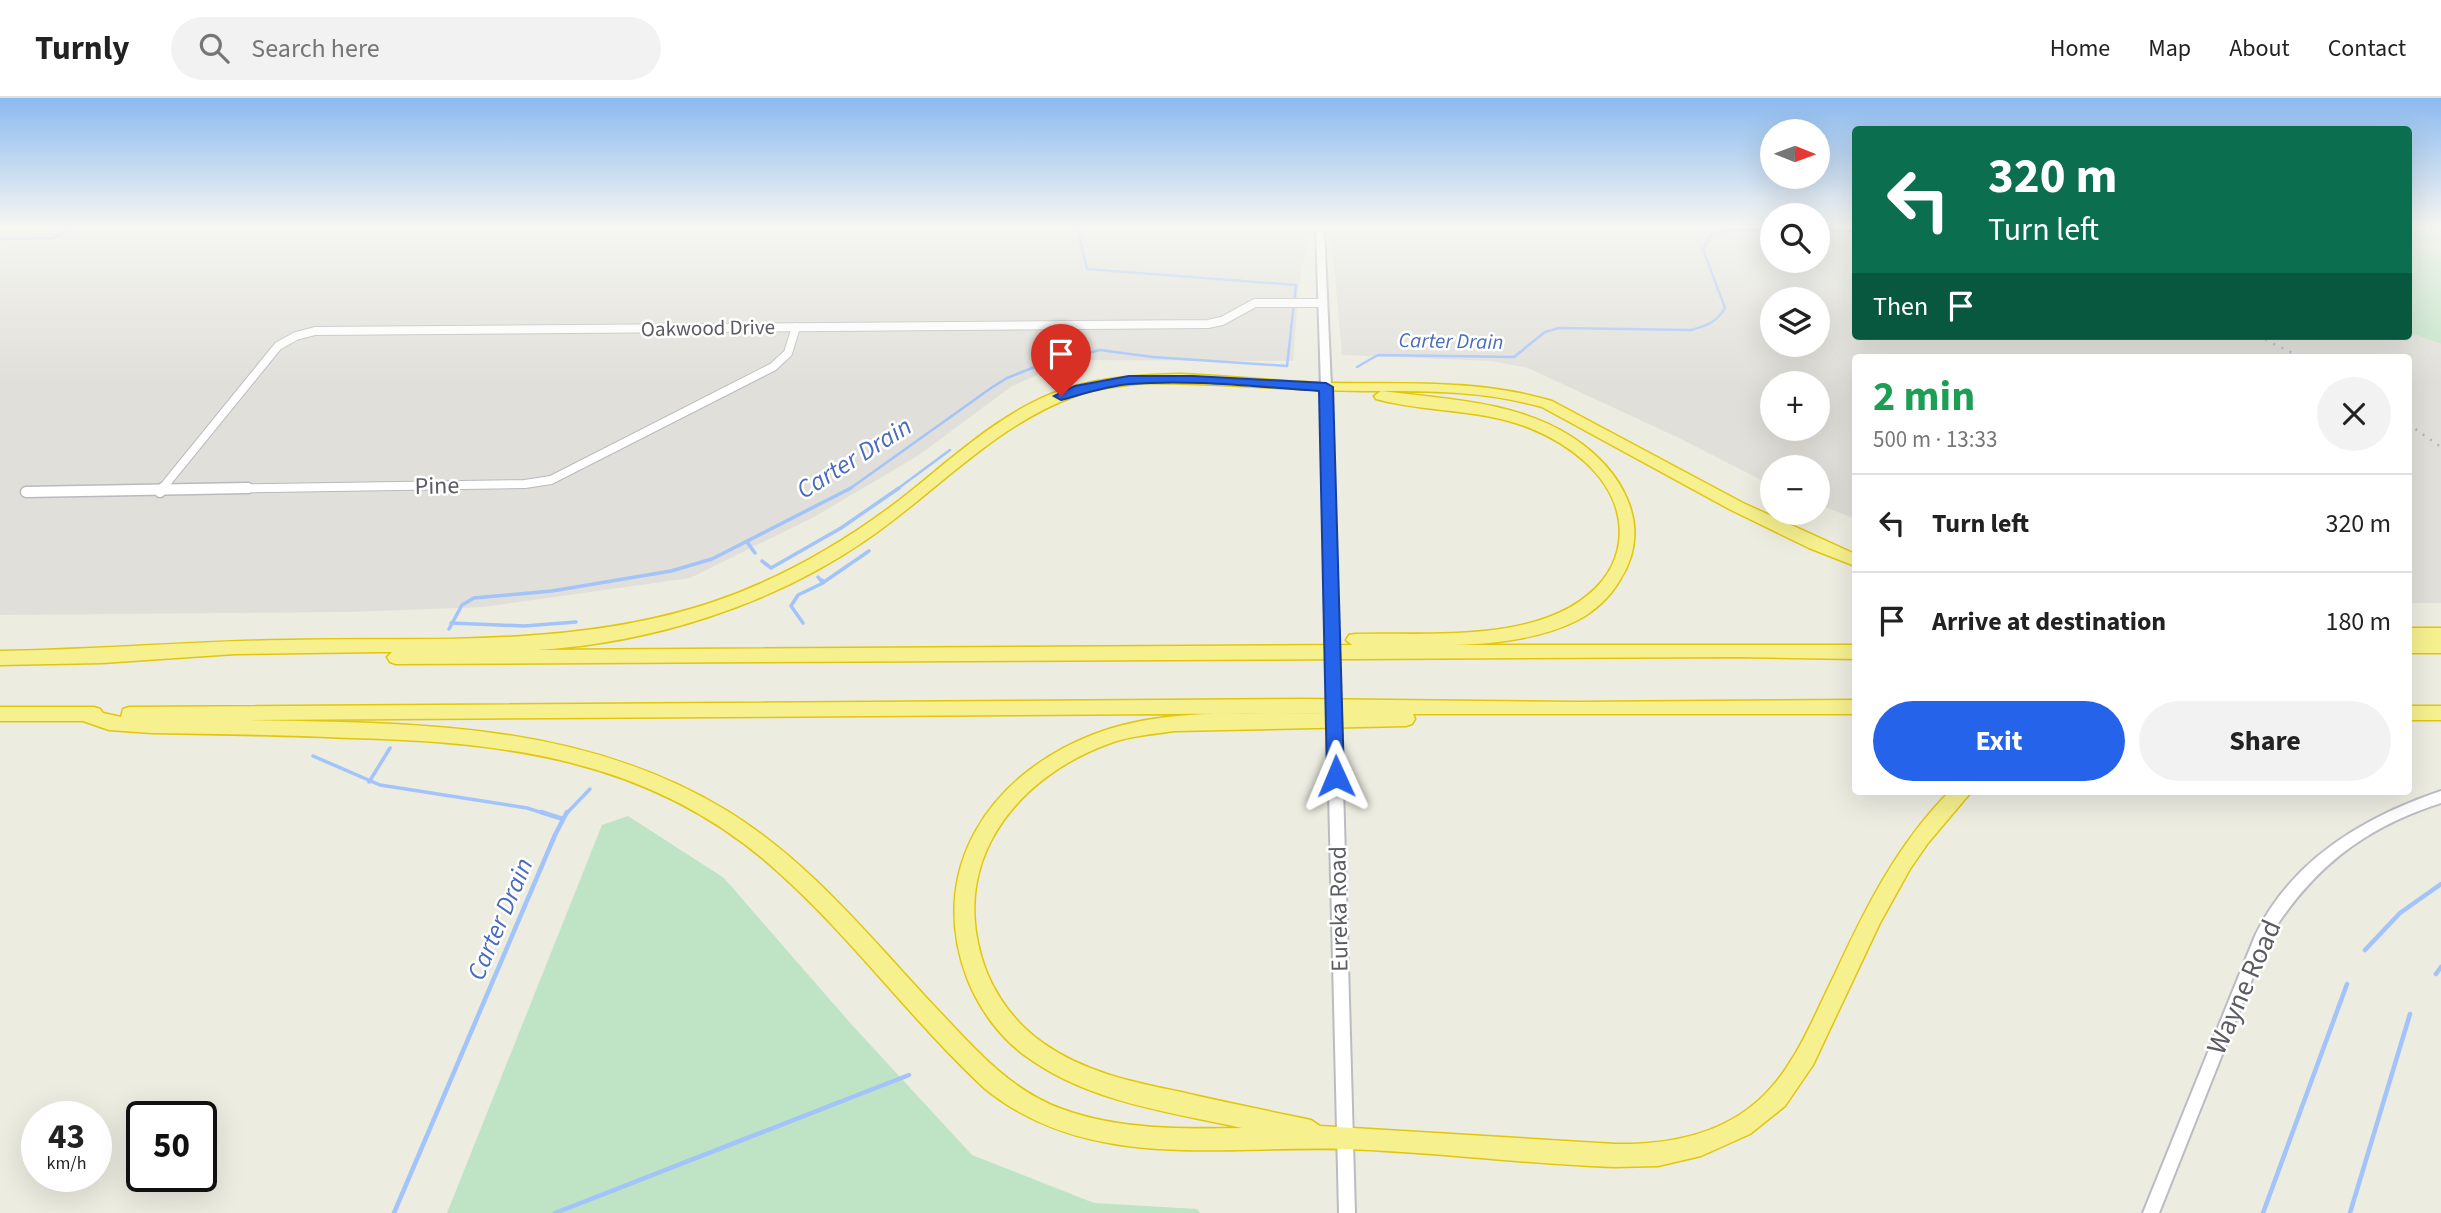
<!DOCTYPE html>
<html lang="en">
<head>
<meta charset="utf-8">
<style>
  body { margin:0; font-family:"Source Sans 3",sans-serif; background:#f2f2f2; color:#222; height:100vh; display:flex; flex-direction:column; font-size:26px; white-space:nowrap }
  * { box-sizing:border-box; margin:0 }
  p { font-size:23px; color:#767676 }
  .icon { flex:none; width:38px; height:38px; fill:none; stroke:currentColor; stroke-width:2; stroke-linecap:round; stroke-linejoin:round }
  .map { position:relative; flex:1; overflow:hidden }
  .details { position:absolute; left:1852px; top:256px; width:560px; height:441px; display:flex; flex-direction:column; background:#fff; border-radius:7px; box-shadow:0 7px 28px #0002 }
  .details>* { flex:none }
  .hud { position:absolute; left:1852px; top:28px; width:560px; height:214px; border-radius:7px; box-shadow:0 7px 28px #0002; background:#0b6e4f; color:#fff; overflow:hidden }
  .needle { width:46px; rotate:91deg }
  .fabs { position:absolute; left:1760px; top:21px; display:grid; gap:14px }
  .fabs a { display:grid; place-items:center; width:70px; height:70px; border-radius:50%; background:#fff; box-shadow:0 7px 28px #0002; font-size:35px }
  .speed { position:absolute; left:21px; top:1003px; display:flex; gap:14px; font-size:35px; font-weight:700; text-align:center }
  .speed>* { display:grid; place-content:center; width:91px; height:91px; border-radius:50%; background:#fff; box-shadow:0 7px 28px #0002; line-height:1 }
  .speed small { font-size:18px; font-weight:400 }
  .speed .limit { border:4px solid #111; border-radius:10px; background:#fff; color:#111 }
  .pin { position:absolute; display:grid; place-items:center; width:60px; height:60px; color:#fff; margin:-72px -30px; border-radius:50% 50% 50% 0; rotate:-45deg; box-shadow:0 0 7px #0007 }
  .pin .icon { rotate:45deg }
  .me { position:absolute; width:77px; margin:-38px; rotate:359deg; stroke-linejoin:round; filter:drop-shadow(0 0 5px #0008) }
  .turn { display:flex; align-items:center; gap:24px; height:147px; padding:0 21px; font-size:32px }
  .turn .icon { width:91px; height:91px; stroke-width:2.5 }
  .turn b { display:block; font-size:49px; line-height:60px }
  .then { display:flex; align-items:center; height:66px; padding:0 21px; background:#0003; gap:14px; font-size:26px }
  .round { display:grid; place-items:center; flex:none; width:74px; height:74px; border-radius:37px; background:#f2f2f2 }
  .summary { display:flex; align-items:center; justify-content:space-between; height:119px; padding:0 21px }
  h1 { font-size:42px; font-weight:700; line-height:52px; color:#1e9e55 }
  .primary-button { display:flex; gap:14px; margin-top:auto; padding:14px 21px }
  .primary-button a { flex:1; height:80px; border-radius:42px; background:#2563eb; color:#fff; font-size:28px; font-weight:700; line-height:80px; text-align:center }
  .primary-button a+a { background:#f2f2f2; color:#222 }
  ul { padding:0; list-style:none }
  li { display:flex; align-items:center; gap:21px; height:98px; padding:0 21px; border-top:2px solid #e0e0e0 }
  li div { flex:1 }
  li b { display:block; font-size:26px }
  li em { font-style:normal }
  header { display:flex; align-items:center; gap:42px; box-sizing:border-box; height:98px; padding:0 35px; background:#fff; border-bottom:2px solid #e0e0e0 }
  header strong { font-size:33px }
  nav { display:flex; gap:38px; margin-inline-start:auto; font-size:24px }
  .search { width:490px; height:63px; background:#f2f2f2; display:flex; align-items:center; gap:18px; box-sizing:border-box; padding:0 24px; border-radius:38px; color:#767676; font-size:26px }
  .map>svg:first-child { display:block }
</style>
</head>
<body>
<header>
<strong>Turnly</strong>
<div class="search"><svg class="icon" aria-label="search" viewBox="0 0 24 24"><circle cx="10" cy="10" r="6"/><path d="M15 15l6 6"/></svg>Search here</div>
<nav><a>Home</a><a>Map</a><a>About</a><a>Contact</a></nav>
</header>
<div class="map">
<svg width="2441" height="1115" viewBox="0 0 2441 1115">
  <rect width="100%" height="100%" fill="#ecece1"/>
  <g fill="#e0dfd9" fill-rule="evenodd">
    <path d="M1301,129l5,5v17l-7,34 -6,78 -217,-1 -27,10 -37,16 -93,69 -105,62 -124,61 -207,29 -136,5 -347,3v-382z"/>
    <path d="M1326,129h447v34h45v-34h37v109h553v-4l33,12v259h-33v-246h-553v162l-37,-15v-37h-45v19l-94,-48 -151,-70 -37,-7 -149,-6 -8,-90zM1773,201h45v46h-45zM1773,285h45v46h-45z"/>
  </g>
  <g fill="#bfe3c5">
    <path d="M2408,129h33v117l-33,-12z"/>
    <path d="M628,718l96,62 128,147 120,130 122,48 103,6 3,4h-753l155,-388z"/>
  </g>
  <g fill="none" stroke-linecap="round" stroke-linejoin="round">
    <g stroke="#a3c4fa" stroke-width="2.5">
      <path d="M2415,129l26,1"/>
      <path d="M1818,132l37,1"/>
      <path d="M0,141l54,-1 18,-11"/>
      <path d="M1357,269l21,-12 136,2 31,-25 14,-4 132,2c15,-4 26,-8 34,-22l-22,-59 8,-14 19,-5h43"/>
      <path d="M848,392l143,-102 16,-10 33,-13 60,-15 53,7 134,9 9,-81 -209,-16 -10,-42"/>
      <path d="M896,392l54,-40"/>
    </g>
    <g stroke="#a3c4fa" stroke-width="3.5">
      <path d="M747,444l8,11"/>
      <path d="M762,463l9,7 70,-40 58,-40"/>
      <path d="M822,482l2,2 45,-31"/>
      <path d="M451,525l73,3 52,-4"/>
      <path d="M803,525l-12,-17 7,-11 25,-12 -5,-6"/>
      <path d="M449,531l13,-24 12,-7 78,-7 119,-20 41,-12 139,-71"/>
      <path d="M313,658l67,29 147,23 19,6"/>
      <path d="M369,684l21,-34"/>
      <path d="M566,716l24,-25"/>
    </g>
    <g stroke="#a3c4fa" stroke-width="4.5">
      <path d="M541,714l22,7"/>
      <path d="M2365,852l35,-37 41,-29"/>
      <path d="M2436,876l5,-7"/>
      <path d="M394,1115l161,-378 12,-23"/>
      <path d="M555,1115l354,-138"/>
      <path d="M2263,1115l84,-229"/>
      <path d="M2350,1115l60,-199"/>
    </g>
    <defs>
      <g id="minor-far1">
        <path d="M139,392l386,-6 26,-4 222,-113 15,-14 8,-26"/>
        <path d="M161,392l117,-144 18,-10 19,-5 893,-7 14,-3 33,-18h68"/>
      </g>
      <g id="minor">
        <path d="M26,394l222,-4"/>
        <path d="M160,394l3,-4"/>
      </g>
      <path id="tertiary" d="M1316,129h8l7,160 -5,3 -5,-3z"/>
      <g id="secondary">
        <path d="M1326,286l5,3 6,228 -6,4 -6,-4 -4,-228z"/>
        <path d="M1335,648l5,1 2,4 13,462h-16l-11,-462 2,-4z"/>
        <path d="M2441,693v12c-78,25 -130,66 -173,136l-109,274h-16l112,-277c36,-76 109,-119 186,-145z"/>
      </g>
      <g id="motorway">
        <path d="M1180,276c50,2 100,8 149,9 77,1 149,-4 223,18l191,102 112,51v12l-46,-18 -78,-38 -189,-103c-53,-15 -106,-16 -161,-16 63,8 136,10 191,46 49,32 83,88 48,143 -10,17 -25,31 -42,40 -37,19 -84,24 -125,25h402v14l-117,-2 -1342,7 -6,-2 -3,-5 5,-5h-11l-146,2 -133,9 -102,2v-14c96,-1 192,-10 288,-11 142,-3 285,8 422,-37 69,-23 130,-58 187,-101 53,-41 106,-94 171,-114 37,-11 74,-13 112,-14zM1143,285c79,-1 158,9 238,8l-7,5 2,3c51,14 106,9 156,30 37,15 78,46 86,87 5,23 -1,47 -16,65 -53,64 -172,51 -247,53l-6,1 -3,5 6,5 -815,5c115,-7 235,-45 329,-110 69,-47 129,-115 209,-144 21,-8 45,-10 68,-13z"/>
        <rect x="2408" y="530" width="33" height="25"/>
        <path d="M1299,601l281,3 275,-2v14h-442l2,5 -3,5 -6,2 -231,5c-22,3 -46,5 -67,13 -84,31 -150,105 -130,199 8,40 31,76 65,100 41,29 89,39 138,49 43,10 87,19 130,28l9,6 295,18c52,1 106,-9 145,-45 35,-32 53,-81 74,-123 31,-67 63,-132 116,-185h22l-44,52 -18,26 -30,54 -67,142 -28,41 -35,28 -49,22 -43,10 -43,1c-90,-3 -179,-15 -269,-18 -124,-4 -258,24 -362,-61 -76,-71 -137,-157 -216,-225 -121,-104 -263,-121 -416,-125 -67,-3 -134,-4 -201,-5l-42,-3 -26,-9h-83v-14h94l6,2 3,4 18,4 2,-8 6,-2zM1328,615c-77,2 -163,-7 -236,22 -102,40 -166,134 -125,243 12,31 33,60 60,79 62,45 142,55 215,71 -60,1 -123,2 -180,-19 -51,-18 -87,-60 -123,-98 -67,-71 -131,-152 -215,-202 -146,-88 -316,-86 -480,-89z"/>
        <rect x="2408" y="608" width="33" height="14"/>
      </g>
    </defs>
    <use href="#minor-far1" stroke="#b9babf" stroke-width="10"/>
    <use href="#minor" stroke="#b9babf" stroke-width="13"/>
    <use href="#tertiary" stroke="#b9babf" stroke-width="4"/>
    <use href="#secondary" stroke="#babcc2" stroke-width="4"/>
    <use href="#motorway" stroke="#e1c60c" stroke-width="3"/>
    <use href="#minor-far1" stroke="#fff" stroke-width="8"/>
    <use href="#minor" stroke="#fff" stroke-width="10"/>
    <use href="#tertiary" fill="#fff" fill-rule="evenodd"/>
    <use href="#secondary" fill="#fff" fill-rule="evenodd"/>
    <use href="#motorway" fill="#f7f08e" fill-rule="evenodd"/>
    <g stroke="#b4b5b5" stroke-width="2.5" stroke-dasharray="2 7" stroke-linecap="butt">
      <path d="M2257,238l44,21"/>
      <path d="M2408,326l33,23"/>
    </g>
    <defs>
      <path id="secondary-bridge" d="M1331,517l4,136"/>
    </defs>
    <use href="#secondary-bridge" stroke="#babcc2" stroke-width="16" stroke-linecap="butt"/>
    <use href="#secondary-bridge" stroke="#fff" stroke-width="12"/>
  </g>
  <linearGradient id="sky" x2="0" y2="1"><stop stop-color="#8cbaef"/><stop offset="0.45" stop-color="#f6f6f2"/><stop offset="1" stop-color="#f6f6f2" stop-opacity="0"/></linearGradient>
  <rect width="2441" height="285" fill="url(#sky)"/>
  <path fill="#2563eb" stroke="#184099" stroke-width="2" d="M1129,278h64l133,7 7,4 11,389 -2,5h-12l-3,-5 -8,-385c-62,-4 -127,-12 -189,-7 -24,2 -47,10 -69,16l-7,-4 21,-10z"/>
  <g text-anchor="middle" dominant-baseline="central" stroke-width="5" stroke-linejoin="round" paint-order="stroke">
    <g font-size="21" fill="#5a5c61" stroke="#fff">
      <text transform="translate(708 230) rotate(-1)">Oakwood Drive</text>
    </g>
    <g font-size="21" font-style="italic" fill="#486bbc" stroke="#fff">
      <text transform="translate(1451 243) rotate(1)">Carter Drain</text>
    </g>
    <g font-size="24" fill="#5a5c61" stroke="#fff">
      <text transform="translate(437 388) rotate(-1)">Pine</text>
      <text transform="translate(1339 811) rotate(-91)">Eureka Road</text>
    </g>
    <g font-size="26" font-style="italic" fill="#486bbc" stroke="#fff">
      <text transform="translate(854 360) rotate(-32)">Carter Drain</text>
      <text transform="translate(500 821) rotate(-67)">Carter Drain</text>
    </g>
    <g font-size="28" fill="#5a5c61" stroke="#fff">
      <text transform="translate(2244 889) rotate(-66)">Wayne Road</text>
    </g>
  </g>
</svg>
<div class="fabs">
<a><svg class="needle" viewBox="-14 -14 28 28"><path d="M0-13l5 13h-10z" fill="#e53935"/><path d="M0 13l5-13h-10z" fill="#767676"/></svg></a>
<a><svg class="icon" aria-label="search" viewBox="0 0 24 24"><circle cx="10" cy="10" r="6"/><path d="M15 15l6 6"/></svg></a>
<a><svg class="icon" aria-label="layers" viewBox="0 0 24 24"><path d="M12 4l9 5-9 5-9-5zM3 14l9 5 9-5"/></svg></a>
<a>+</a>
<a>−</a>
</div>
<div class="speed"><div>43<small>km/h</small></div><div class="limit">50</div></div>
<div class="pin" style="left:1061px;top:298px;background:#d93025"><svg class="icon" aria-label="arrive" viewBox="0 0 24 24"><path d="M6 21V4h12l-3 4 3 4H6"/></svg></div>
<svg class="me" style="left:1336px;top:678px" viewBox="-20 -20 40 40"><path d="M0-17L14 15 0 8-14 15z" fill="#2563eb" stroke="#fff" stroke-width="4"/></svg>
<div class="hud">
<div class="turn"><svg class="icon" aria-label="left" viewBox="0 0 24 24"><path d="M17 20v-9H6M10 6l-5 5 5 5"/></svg><div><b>320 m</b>Turn left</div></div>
<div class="then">Then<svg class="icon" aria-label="arrive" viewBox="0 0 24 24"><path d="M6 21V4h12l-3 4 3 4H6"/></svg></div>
</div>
<section class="details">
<div class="summary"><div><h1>2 min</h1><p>500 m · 13:33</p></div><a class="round"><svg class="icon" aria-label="close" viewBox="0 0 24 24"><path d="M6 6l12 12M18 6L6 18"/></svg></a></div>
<ul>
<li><svg class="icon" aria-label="left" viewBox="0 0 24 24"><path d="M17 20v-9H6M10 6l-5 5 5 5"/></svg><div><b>Turn left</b></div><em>320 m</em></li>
<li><svg class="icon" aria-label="arrive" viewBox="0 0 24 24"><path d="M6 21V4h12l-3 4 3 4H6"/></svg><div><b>Arrive at destination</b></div><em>180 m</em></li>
</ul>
<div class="primary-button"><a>Exit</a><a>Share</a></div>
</section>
</div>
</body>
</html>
